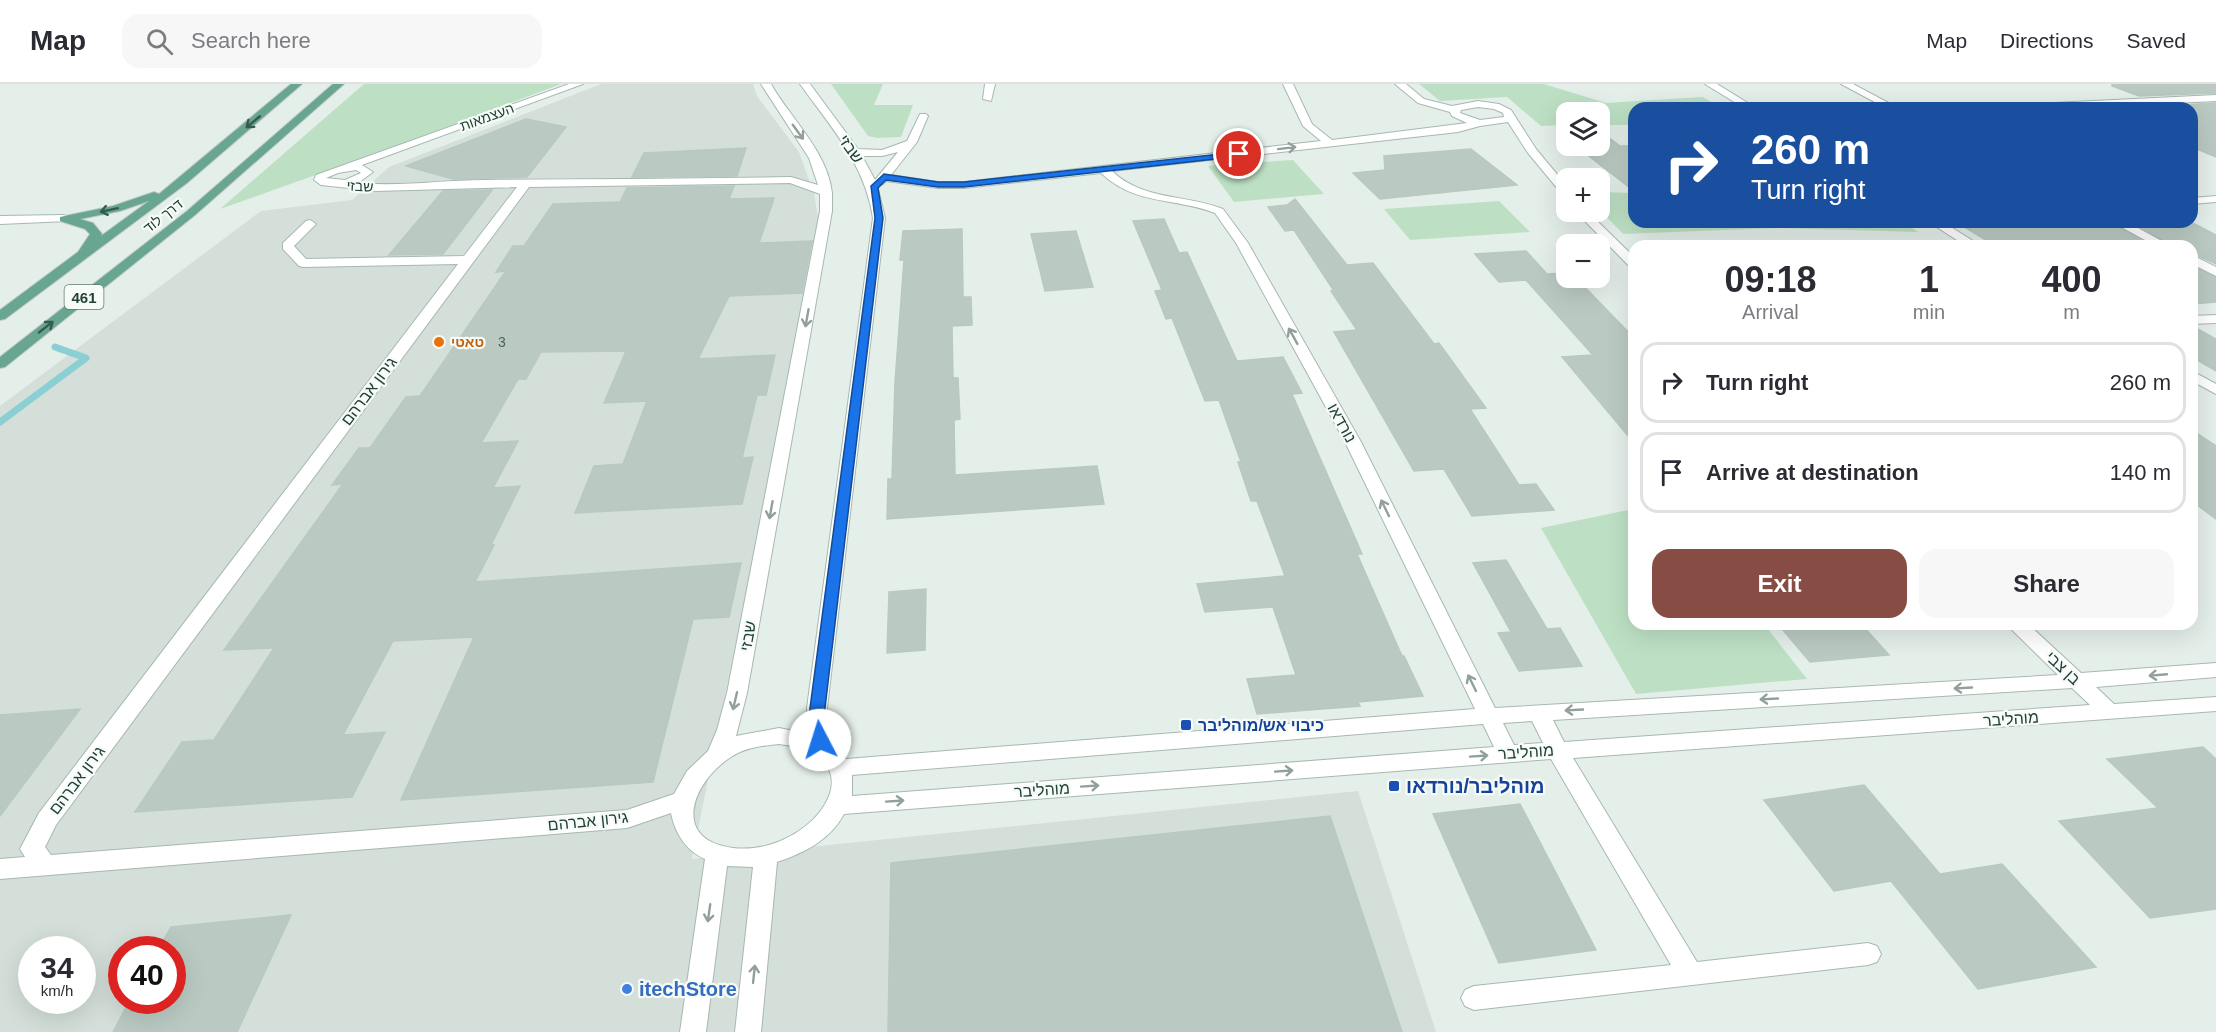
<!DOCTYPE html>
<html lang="en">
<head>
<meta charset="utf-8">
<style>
  body { margin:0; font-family:Arial,"Noto Sans Hebrew",sans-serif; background:#f7f7f7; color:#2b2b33; height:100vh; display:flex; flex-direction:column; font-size:22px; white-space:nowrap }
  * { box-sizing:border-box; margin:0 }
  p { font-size:20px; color:#7c7c81 }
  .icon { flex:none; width:33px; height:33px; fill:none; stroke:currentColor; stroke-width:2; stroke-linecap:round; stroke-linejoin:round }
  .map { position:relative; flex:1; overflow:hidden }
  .panel { position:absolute; left:1628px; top:156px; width:570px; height:390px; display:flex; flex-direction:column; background:#fff; border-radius:18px; box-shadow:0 6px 24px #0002 }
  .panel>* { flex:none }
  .guide { position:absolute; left:1628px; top:18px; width:570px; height:126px; border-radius:18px; box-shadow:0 6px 24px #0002; background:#1a4fa0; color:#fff; overflow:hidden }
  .controls { position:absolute; left:1556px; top:18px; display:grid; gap:12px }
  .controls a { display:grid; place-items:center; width:54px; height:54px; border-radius:12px; background:#fff; box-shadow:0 6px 24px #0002; font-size:30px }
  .speed { position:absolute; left:18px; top:852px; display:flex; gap:12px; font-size:30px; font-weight:700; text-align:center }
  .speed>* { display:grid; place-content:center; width:78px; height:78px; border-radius:50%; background:#fff; box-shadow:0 6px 24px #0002; line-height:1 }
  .speed small { font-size:15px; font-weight:400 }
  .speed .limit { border:9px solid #d22; background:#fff; color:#111 }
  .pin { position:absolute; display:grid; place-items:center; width:51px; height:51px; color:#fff; margin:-26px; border:3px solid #fff; border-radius:50%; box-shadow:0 2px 6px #0007 }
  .me { position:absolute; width:66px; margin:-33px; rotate:355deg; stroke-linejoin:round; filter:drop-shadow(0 0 4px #0008) }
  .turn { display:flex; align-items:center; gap:21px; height:126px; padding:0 24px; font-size:27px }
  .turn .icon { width:78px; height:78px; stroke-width:2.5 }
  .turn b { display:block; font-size:42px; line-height:51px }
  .eta { display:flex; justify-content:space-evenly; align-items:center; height:102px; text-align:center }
  .eta b { font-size:36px; font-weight:700; line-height:42px }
  .action { display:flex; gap:12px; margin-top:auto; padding:12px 24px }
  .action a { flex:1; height:69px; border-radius:18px; background:#874d45; color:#fff; font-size:24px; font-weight:700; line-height:69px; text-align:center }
  .action a+a { background:#f7f7f7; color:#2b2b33 }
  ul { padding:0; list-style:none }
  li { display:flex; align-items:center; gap:18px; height:81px; margin:0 12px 9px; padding:0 12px; border:3px solid #e1e1e2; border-radius:18px }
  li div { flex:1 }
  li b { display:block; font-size:22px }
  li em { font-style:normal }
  header { display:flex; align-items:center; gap:36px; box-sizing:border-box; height:84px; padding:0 30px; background:#fff; border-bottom:2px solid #e1e1e2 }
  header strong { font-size:28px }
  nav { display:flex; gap:33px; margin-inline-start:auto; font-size:21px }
  .search { width:420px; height:54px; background:#f7f7f7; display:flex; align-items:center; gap:15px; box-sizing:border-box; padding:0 21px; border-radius:18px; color:#7c7c81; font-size:22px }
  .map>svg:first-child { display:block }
</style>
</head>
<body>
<header>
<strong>Map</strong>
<div class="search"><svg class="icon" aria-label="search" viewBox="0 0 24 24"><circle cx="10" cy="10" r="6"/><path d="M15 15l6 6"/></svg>Search here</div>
<nav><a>Map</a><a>Directions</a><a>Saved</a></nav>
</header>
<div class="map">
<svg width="2216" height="948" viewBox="0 0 2216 948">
  <rect width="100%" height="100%" fill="#e5efea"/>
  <path fill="#d3dfd8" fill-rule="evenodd" d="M601,0h152l4,12 42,56 15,42 6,34 -128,631 666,-68 78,241h-1436v-626l261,-195 91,-11 37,-33zM32,866h50v50h-50zM122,866h50v50h-50z"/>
  <g fill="#bde0c4">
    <path d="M364,0h197l-164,62 -177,63z"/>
    <path d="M831,0h52l-9,21h39l-12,32 -24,1 -9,-2z"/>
    <path d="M1419,0h125l62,19 97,-6 18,11h-87l-1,17h-34v-13h-33v13l-25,1 -34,-29 -67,4z"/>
    <path d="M1293,76l31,34 -90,8 -26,-36z"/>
    <path d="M1599,108l34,1 1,29h269l15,10 -141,-4 -154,6 -24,-25z"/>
    <path d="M1499,117l31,31 -120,8 -26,-31z"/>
    <path d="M1633,425l1,115h130l43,55 -171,15 -95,-166z"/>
  </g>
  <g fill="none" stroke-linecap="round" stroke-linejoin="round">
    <path stroke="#8bcfd5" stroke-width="7" d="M0,338l86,-64 -31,-11"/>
  </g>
  <g fill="#bacac2" stroke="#b7c9c0" stroke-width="1.5">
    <path d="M2112,0h104v9l-77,3 -27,-10z"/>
    <path d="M2216,19v54l-24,-10v-39l-28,-2z"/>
    <path d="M526,35l40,8 -39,50 -74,2 -47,-13z"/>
    <path d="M1599,50h5l16,12h14v45l-58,-45h23z"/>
    <path d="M746,64l-9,28 -105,1 12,-24z"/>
    <path d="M1471,65l46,36 -137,14 -27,-26 32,-3 -1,-14z"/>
    <path d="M734,102l-5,13 45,-1 -15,45 53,-2 -10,52 -73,3 -31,63 77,-4 -9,40h-9l-15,63 11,-1 -11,47 -167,9 19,-47 29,-2 24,-63 -43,2 22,-52 -85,1 -15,27h-8l-37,64 37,-2 -25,47 27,-2 -29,59h3l-19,37 266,-19 -12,54 -36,2 -40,163 -252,18 73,-163 -81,4 -50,94 42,-3 -33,65 -217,15 47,-70 32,-2 60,-92 -50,2 119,-166 -11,1 27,-37h11l36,-51 14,-1 86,-125 -10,1 17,-26h11l29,-42 67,-2 7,-14z"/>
    <path d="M492,106l-49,64 -54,1 54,-64z"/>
    <path d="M1295,115l52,66 26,-2 61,81 5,-1 47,65 -16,1 49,76 17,-1 18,26 -82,6 -28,-47 -30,2 -80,-139 23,-2 -26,-39h3l-40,-61 -9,1 -17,-24 19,-2z"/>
    <path d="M1164,135l15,34 8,-1 50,109 46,-4 19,36 -10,1 70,160h-5l45,102h2l19,40 -65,6 2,4 -103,8 -10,-35 49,-4 -23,-68 -68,5 -8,-28 88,-8 -28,-75h-6l-13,-39h3l-22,-62 -14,1 -33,-83 -6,1 -11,-28 7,-1 -29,-69z"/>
    <path d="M1956,138h154l41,24h-115v-3l-42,2z"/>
    <path d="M2132,138h59l25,13v29l-24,-11v-7h-19z"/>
    <path d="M962,145l1,68h8l1,28 -20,1 1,52h5l2,41 -6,1 1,55 142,-9 7,38 -217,15 1,-40h4l3,-97 9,-122h-4l3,-29z"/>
    <path d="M1076,147l17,56 -48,4 -14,-57z"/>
    <path d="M1526,167l21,23 19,-1v5h10l58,60v105l-72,-86 31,-2 -67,-75 -27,2 -24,-28z"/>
    <path d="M2192,182l24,12v24l-24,2z"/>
    <path d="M2192,242l24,13v32l-24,-14z"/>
    <path d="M2192,346l24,16v73l-24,-18z"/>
    <path d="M1506,476l41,69 13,-1 22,38 -63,5 -21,-38 13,-1 -38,-69z"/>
    <path d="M926,505l-1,61 -38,3 2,-61z"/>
    <path d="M1778,540h83l28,31 -79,7z"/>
    <path d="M80,625l-80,107v-101z"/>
    <path d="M2203,663l13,12v150l-66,9 -91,-97 99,-13 -51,-49z"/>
    <path d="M1864,701l76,89 62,-10 94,103 -118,22 -87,-108 -57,10 -70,-91z"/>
    <path d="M1520,720l76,146 -97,13 -66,-149z"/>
    <path d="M1330,732l72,216h-514l3,-169z"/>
    <path d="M291,831l-54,117h-124l17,-32h42v-50h-14l13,-23z"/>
  </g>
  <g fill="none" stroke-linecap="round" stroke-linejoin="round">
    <defs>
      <g id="minor">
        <path d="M569,0h14l-221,81 11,7 -15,11c42,4 85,-3 128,-3 101,-1 203,-1 305,-3l27,8 -9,-27 -48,-74h10c19,34 57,68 61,109 0,5 0,12 0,18l-85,482 -11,43 43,-8 30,6 -2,-26 66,-490c-8,-54 -42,-91 -73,-134h10l48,65 24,1 25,-9 13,-27h6l2,2 -11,26 -26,33 47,7h26l357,-41 -18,-15 -20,-42h10l19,40 20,16 135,-17 -15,-7 -2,-4 -32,-9 -23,-19h11l18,15 28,7 26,-5 21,3 12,6 25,39 30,36v10l-4,-1 -34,-41 -20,-31 -28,4 -22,6 -346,39c31,30 74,23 111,38l25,34 113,199 134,266 563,-33 -52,-51h22l53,49 135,-10v14l-120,10 18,17 102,-7v14l-643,47 124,204 171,-19 9,3 4,8 -4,8 -9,3 -394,45 -9,-4 -4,-8 4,-8 9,-4 197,-21 -120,-206 -707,55c-14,26 -40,39 -67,48l-16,170h-26l18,-165 -26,-1 -21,166h-26l25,-173c-19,-8 -30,-26 -34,-46l-44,15 -627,51v-20l25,-2 -5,-8 19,-36 419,-549 -155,3 -4,-1 -16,-17v-6l23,-22 4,-1 6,4 -22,22 12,13 158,-3 53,-69 -141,4 -55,-6 -7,-5 2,-5zM1478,23l16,2 9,4 1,4 -24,3 -20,-7 1,-3zM898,68l-23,28 -13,-24h20zM356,86l5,3 -16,7 -19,-2 12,-5zM1101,89c35,33 73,24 114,40l21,30 109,199 130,267 -629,50c-13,-17 -18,-30 -19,-51l58,-490 -8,-33 6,-1 3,-3 52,7h26zM790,99l30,11v17l-93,482 -10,37 -9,21 -21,20 -13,23 -47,16 -576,45 -6,-8 11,-22 473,-638zM2072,604l18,17 -526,37 -11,-22zM1532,637l11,22 -29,2 -11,-22zM1483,640l11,23 -642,49v-21zM779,660c106,13 32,113 -46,104 -63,-8 -41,-66 -2,-91 15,-10 31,-11 48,-13z"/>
        <path d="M985,0h10l-4,17 -8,-2z"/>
        <path d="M1705,0h12l39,24h-12z"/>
        <path d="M1841,0h12l45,24h-12z"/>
        <path d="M2216,11v6l-146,7h-65l5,-3z"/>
        <path d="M2216,112v6l-24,2v-6z"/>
        <path d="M1576,128h12l46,45v11l-4,-1z"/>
        <path d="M64,131l6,4 -2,2 -68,3v-8z"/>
        <path d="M1929,138h14l38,24h-15z"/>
        <path d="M2112,138h15l44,24h-15z"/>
        <path d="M2192,171l24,12v9l-24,-12z"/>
        <path d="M2216,231v8l-24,1v-8z"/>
        <path d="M2192,287l24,13v10l-24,-13z"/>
      </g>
      <g id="major">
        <path d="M291,0h11l-115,99 -182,136 -5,1v-10l78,-58 12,-18 -5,-5 -25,-8v-4l53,-11 41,-14 5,2zM149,117l-48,35 1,-2 -9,-11 -13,-4 40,-8z"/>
        <path d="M333,0h11l-149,131 -190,152 -5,1v-11l187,-146z"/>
      </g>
    </defs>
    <use href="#minor" stroke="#a7b8b1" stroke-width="2"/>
    <use href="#major" stroke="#c1cac7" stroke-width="2"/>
    <use href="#minor" fill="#fff" fill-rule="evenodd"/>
    <use href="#major" fill="#68a691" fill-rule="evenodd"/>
  </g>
  <defs><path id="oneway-shaft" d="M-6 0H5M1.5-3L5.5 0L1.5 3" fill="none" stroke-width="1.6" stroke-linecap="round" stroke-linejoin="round" transform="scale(1.5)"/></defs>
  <g stroke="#345b4e">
    <use href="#oneway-shaft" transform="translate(253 38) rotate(140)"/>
    <use href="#oneway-shaft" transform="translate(109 126) rotate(168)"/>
    <use href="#oneway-shaft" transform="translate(46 243) rotate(-38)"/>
  </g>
  <g stroke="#91a09b">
    <use href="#oneway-shaft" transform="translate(798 48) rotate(54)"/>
    <use href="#oneway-shaft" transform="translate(1287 64) rotate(-7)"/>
    <use href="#oneway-shaft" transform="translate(807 234) rotate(100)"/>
    <use href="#oneway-shaft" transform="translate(1293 252) rotate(-119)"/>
    <use href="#oneway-shaft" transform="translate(1385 424) rotate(-116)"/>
    <use href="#oneway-shaft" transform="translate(771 426) rotate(100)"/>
    <use href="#oneway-shaft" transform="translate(2158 591) rotate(175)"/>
    <use href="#oneway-shaft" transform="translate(1472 599) rotate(-116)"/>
    <use href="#oneway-shaft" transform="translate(1963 604) rotate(177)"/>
    <use href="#oneway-shaft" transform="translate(1769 615) rotate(177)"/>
    <use href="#oneway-shaft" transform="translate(735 617) rotate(103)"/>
    <use href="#oneway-shaft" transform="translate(1574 626) rotate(177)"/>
    <use href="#oneway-shaft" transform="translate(1479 672) rotate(-4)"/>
    <use href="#oneway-shaft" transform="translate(1284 687) rotate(-4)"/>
    <use href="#oneway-shaft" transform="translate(1090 702) rotate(-4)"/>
    <use href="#oneway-shaft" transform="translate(895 717) rotate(-4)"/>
    <use href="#oneway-shaft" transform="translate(709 829) rotate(98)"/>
    <use href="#oneway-shaft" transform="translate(754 890) rotate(-84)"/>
  </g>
  <path fill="#1a73e8" stroke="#114b97" stroke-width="1.5" d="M1239,68h3v4l-278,31h-26l-52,-7 -8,8 5,30 -58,490v16l3,16 -2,5h-12l-5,-21 1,-16 65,-490 -4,-32 13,-12 54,8h26z"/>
  <circle fill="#e8710a" stroke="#f6fbf8" stroke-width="2" cx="439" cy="258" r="6"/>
  <g fill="#1a4fb4" stroke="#f6fbf8" stroke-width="2">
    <rect x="1180" y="635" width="12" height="12" rx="3"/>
    <rect x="1388" y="696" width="12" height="12" rx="3"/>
  </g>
  <circle fill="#3f7fe0" stroke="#f6fbf8" stroke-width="2" cx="627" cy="905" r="6"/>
  <g text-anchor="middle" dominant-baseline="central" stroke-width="4.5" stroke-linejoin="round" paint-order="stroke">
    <g font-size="14" fill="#234237" stroke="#f6fbf8">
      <text transform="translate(487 33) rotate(-20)">העצמאות</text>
      <text transform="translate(360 102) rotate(3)">שבזי</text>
      <text transform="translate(163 132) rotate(-38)">דרך לוד</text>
    </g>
    <g font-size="14" font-weight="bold" fill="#c56008" stroke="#f6fbf8" text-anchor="start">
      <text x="451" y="258">טאטי</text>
    </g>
    <g font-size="14" fill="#49645a">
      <text x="502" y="258">3</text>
    </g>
    <rect fill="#f6fbf8" stroke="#627a71" stroke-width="1.5" x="64.5" y="201" width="39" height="24" rx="4.5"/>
    <g font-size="15" font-weight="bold" fill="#234237">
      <text x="84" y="213">461</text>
    </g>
    <g font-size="16" fill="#234237" stroke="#f6fbf8">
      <text transform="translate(851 65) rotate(55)">שבזי</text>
      <text transform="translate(369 307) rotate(-53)">גירון אברהם</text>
      <text transform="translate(1342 339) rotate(61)">נורדאו</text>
      <text transform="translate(748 552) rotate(-80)">שבזי</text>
      <text transform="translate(2063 584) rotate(43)">בן צבי</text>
      <text transform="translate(2011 635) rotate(-4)">מוהליבר</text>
      <text transform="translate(1526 668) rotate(-4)">מוהליבר</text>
      <text transform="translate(77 696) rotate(-53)">גירון אברהם</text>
      <text transform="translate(1042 706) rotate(-4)">מוהליבר</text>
      <text transform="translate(588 737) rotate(-6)">גירון אברהם</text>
    </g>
    <g font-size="16" font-weight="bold" fill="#164399" stroke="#f6fbf8" text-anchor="start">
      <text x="1198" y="641">כיבוי אש/מוהליבר</text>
    </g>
    <g font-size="20" font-weight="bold" fill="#164399" stroke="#f6fbf8" text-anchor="start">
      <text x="1406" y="702">מוהליבר/נורדאו</text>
    </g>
    <g font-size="20" font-weight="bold" fill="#366cbe" stroke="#f6fbf8" text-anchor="start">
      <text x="639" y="905">itechStore</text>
    </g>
  </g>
</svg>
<div class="controls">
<a><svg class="icon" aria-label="layers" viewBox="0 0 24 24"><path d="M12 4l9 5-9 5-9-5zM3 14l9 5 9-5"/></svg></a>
<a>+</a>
<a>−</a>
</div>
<div class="speed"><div>34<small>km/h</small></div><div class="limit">40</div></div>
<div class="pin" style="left:1239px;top:70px;background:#d93025"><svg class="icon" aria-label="arrive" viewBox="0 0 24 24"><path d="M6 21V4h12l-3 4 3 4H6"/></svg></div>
<svg class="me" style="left:820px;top:656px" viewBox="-20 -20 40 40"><circle r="19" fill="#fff"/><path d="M0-13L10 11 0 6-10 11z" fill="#1a73e8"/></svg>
<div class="guide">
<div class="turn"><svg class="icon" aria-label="right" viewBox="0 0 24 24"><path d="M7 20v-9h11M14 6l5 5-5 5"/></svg><div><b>260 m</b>Turn right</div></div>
</div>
<section class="panel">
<div class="eta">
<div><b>09:18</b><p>Arrival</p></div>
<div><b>1</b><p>min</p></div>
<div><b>400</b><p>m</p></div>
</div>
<ul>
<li><svg class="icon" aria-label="right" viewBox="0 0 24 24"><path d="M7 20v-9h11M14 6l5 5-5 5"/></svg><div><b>Turn right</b></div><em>260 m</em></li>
<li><svg class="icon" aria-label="arrive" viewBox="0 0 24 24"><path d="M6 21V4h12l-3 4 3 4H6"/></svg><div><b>Arrive at destination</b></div><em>140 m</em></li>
</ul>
<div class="action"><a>Exit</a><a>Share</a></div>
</section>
</div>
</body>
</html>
